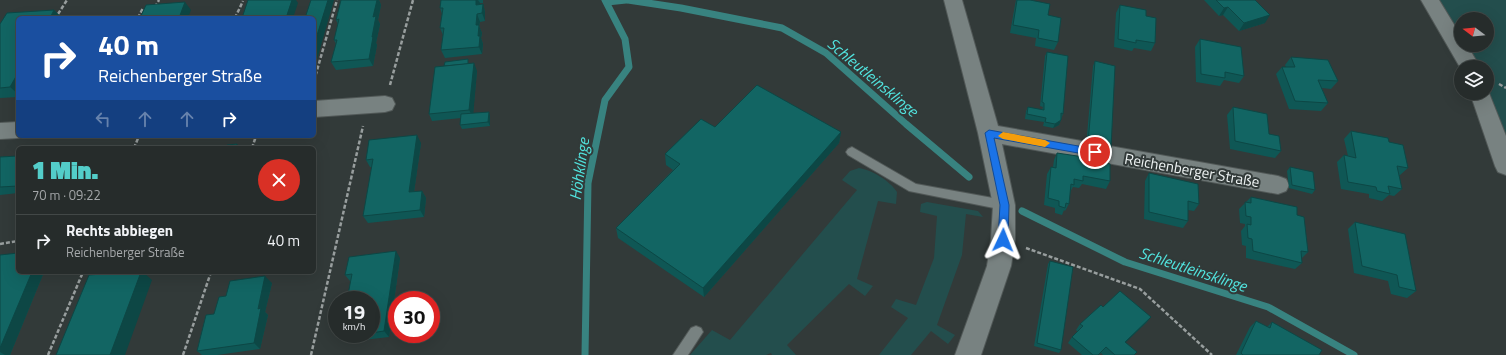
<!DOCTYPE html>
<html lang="de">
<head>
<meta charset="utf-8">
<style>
  body { margin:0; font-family:"Titillium Web",sans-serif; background:#323837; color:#f1f3f6; height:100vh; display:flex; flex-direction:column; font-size:15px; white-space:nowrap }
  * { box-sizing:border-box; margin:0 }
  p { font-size:13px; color:#a4a7a9 }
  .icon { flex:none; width:22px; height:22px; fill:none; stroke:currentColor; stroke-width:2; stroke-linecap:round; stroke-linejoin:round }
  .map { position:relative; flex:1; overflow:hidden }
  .drawer { position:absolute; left:16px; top:146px; width:300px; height:128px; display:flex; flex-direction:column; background:#262c2b; border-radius:6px; box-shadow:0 4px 16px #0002,0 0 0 1px #424847 }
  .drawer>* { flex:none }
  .guide { position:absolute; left:16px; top:16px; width:300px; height:122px; border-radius:6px; box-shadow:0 4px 16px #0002,0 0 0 1px #424847; background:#1a4fa0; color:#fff; overflow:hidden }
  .needle { width:26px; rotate:286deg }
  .fabs { position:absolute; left:1454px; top:12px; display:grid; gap:8px }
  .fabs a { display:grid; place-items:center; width:40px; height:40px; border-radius:50%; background:#262c2b; box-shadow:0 4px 16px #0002,0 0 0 1px #424847; font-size:20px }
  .speed { position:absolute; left:328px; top:291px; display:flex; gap:8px; font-size:20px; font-weight:700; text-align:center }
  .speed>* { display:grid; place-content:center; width:52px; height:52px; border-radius:50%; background:#262c2b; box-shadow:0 4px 16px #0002,0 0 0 1px #424847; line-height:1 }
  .speed small { font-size:10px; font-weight:400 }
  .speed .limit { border:6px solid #d22; background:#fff; color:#111 }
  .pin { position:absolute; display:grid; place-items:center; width:34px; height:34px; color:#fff; margin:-17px; border:2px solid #fff; border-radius:50%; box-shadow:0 1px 4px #0007 }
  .me { position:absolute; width:44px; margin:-22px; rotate:2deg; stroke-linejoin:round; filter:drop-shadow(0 0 3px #0008) }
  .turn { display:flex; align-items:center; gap:14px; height:84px; padding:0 16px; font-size:18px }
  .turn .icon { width:52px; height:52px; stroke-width:2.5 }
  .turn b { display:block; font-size:28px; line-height:34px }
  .lanes { display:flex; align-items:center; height:38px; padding:0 16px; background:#0003; justify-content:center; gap:20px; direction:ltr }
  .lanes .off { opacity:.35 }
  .round { display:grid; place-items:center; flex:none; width:42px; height:42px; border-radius:21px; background:#323837 }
  .overview { display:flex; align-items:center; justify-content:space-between; height:68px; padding:0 16px }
  h1 { font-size:24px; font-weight:800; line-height:30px; color:#53cdc9 }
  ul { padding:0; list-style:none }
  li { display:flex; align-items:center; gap:12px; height:52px; padding:0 16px; border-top:1px solid #424847 }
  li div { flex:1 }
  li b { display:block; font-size:15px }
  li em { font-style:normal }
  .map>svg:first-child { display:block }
</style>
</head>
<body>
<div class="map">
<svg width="1506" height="355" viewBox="0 0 1506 355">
  <rect width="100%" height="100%" fill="#323a39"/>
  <g fill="#234e4d" fill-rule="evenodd">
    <path d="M1430,0h76v166l-19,-73v-26h-17zM1461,19h26v26h-26z"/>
    <path d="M859,168c13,2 31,13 38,24l-1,12 -18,-3 -21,78 16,7 -8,10 -16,-12 -62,61 9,10h-24l-1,-2 -5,2h-76l22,-25 18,10 127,-150 -15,-10 8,-9z"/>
    <path d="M927,202l51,9 5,6 -17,-3 -4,41 -25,70 18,10 -7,9 -17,-13 -20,24h-32l29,-37 -17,-11 5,-8 20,6 18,-47 3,-42 -17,-4 1,-8z"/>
  </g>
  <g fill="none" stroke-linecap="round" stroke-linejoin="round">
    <g stroke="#388380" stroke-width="7">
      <path d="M628,0l53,8 101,20 44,25 80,71 63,53"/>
      <path d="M607,2l19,-2"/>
      <path d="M1022,211l103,51 143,45 86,48"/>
      <path d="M585,355l3,-172 17,-83 24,-33 -4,-28 -20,-39"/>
    </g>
    <defs>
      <g id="service">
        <path d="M852,147l64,37 88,16 4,1 2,4 -2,4 -4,1 -95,-19 -61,-36 -2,-3 2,-3z"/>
        <path d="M696,326l5,2 2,4 -15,23h-15l18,-27z"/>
      </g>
      <g id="minor">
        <path d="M944,0h18l36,126 280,50 8,3 3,6 -3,6 -8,3 -276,-50 13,61v35l-4,26 -30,89h-26l32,-89 4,-26 2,-35 -15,-72z"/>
        <path d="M385,96l7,2 3,6 -3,6 -7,2 -71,5v-16z"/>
        <path d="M18,122v14h7l-7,2 -18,1v-16z"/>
      </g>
      <g id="tertiary">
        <path d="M1421,0h18l22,36v9h6l13,22h-19v2z"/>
        <path d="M1487,88l19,48v39l-8,-3 -3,-6 -25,-73h17z"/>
      </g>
    </defs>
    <use href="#service" stroke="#515857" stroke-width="2"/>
    <use href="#minor" stroke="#515857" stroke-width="2"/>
    <use href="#tertiary" stroke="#515857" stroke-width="2"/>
    <g stroke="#989e9e" stroke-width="2.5" stroke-dasharray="4 2" stroke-linecap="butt">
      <path d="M155,7l4,-7"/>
      <path d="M58,14l9,-14"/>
      <path d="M138,18l5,-10"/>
      <path d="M235,18l8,-17"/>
      <path d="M314,81l23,-81"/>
      <path d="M1499,84l7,4"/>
      <path d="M390,85l23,-85"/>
      <path d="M134,148l5,-12"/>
      <path d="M252,148l4,-12"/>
      <path d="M0,244l18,-3"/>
      <path d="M1026,248l114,41 72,66"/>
      <path d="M48,355l35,-83"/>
      <path d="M183,355l28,-83"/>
      <path d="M311,355l52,-229"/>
    </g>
    <use href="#service" fill="#788281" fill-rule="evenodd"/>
    <use href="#minor" fill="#788281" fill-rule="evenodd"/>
    <use href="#tertiary" fill="#788281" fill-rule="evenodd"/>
  </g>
  <g fill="#0f5755">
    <path d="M341,0h38l2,5 -3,15 2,4 -4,19 1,2 -4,21 -37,4 -5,-8 5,-18 -2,-4 4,-16 -2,-4z"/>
    <path d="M441,0h42v3h-3l-1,2 4,-1 2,8v9l-5,1 -1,4 3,7 -1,5 2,6 -1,10 -37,4 -4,-8 2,-15 -3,-7 2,-14 -2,-6z"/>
    <path d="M1016,0h14l18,15 10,27 -4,8 -19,-4 1,-8 -26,-5 5,-28z"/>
    <path d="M1204,0h51l10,23 -26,8 -16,-16 -4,1z"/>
    <path d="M1120,5l26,11 9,27 -4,8 -17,-3 -2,3 -18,-4 2,-34z"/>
    <path d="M54,10l8,8h-44v79l-18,1v-74l7,-11z"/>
    <path d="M1200,39l44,37 -5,7 -15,-3 -4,6 -24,-4 -1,-35z"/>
    <path d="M1047,52l16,62 -4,11 -6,3 -10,-2 1,-4 -19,-3 1,-8 2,-4 14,3 1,-3 -3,-1 5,-50z"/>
    <path d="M1291,57l47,24 -7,8 -9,-1 6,15 -7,8 -32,-2 -13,-35 6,-7h4l-1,-2z"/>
    <path d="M1095,61l16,87 -3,4 -22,-5 7,-81z"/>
    <path d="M470,64l7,7 -4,42 17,3v10l-28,3 -2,-4 1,-7 -29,3 -3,-7z"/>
    <path d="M1233,107l36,27 12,17 -6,7 -45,-9 -3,-34z"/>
    <path d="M715,127l126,5 -2,11 -135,154 -86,-59 -2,-10 57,-58 -7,-5 -1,-11z"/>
    <path d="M1351,131l38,11 19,26 -8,7h-1l3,14 -8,7 -5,-1 -7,6 -13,-3v-4l-28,-5 -4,-27 7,-7 4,1 -4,-17z"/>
    <path d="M421,143l-7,49 8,-1 4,7 -2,19 -56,6 -5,-7 9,-49h-2l-4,-7z"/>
    <path d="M1057,153l27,5 26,23 -4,8 -24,-5 -3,4 -6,-1 -3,5 -1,12 -4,7 -1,-1 -2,5 -7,-2v-5l-11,-3 3,-31 4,-7h2l1,-7z"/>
    <path d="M18,156v37l-18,2v-38z"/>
    <path d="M1290,167l25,23 -3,4 -23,-6 -2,-17z"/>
    <path d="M1149,173l50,31 -5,7 -6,-1v11l-5,7 -39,-9 1,-38z"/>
    <path d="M1251,197l46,18 11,37 -6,6v5l-7,6 -49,-11v-12l-4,-1 -1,-14 4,-5v-2l-5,-1 -1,-14z"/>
    <path d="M1355,222l61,69 -9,7 -16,-4 -3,-13 -34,-8 -6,-44z"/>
    <path d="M0,255l18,17h26l-34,83h-10z"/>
    <path d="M400,258l-11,79 -43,5 -6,-6 1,-2h30v-34l-21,-19 -5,-6z"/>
    <path d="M1050,261l11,89 -2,3 -25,-7 14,-82z"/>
    <path d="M272,283l-7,29 3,3 -8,34 -43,6h-15l-5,-4 17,-37 12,-18z"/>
    <path d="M1103,307l48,10 -5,6 -21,19 9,13h-31l-2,-2 -2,2h-17l-14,-12 4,-6 6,-5 -2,-2 4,-6z"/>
    <path d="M1256,321l11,6 5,-5 47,33h-83l14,-28z"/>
  </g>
  <g fill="#0d4745">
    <path d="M292,0h4l2,3 -5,15h-7z"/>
    <path d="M328,0h6l-18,63 -2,-3v-15z"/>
    <path d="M377,0h2l2,5 -3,15 2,4 -4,19 1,2 -4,21 -4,-7 3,-22 1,-20z"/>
    <path d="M476,0h2l2,3 -1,10 -3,-8z"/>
    <path d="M185,2l6,8 -3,8h-9z"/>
    <path d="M483,4l2,8v9l-3,-8z"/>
    <path d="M1228,7l-5,8 -4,1 5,-8z"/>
    <path d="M54,10l8,8h-12z"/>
    <path d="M477,14l3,8 -1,4 3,7 -1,5 2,6 -1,10 -3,-7 -3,-22z"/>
    <path d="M1270,15l-5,8 -26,8 5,-8z"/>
    <path d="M474,63l3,8 -4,46 -4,-7z"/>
    <path d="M18,73v21l-8,-7z"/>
    <path d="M489,112l1,4v10l-2,-4z"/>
    <path d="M1061,120l-2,5 -6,3 2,-4z"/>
    <path d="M841,132l-2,11 -135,154 -1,-9z"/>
    <path d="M417,135l4,8 -8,56 -4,-7z"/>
    <path d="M237,144l3,4h-4z"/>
    <path d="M422,191l4,7 -2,19 -4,-7z"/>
    <path d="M396,251l4,7 -11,79 -5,-6z"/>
    <path d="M32,272h12l-34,83h-5l-5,-3v-4z"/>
    <path d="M141,272h2l9,8 -27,75h-15z"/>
    <path d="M265,276l7,7 -7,29 3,3 -8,34 -6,-6 4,-34z"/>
    <path d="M1151,317l-5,6 -26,25 5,-6z"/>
  </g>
  <g fill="#126563" stroke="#0d4745">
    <path d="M248,0h44l-6,18h-44z"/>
    <path d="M311,0h17l-14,45v-27h-9z"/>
    <path d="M341,0h36l-4,17 3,-1 -4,21h1l-4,22 -38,3 6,-22h-3l5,-21 -3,1z"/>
    <path d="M441,0h35v5l7,-1 -1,9 -5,1 -1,11h3l-1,11h2l-1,11 -38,3 3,-22h-4l3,-20h-3z"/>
    <path d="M1017,0h13l20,4 -2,11 13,3 -3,24 -20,-4 1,-8 -26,-5z"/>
    <path d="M1216,0h39l15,15 -26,8 -16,-16 -4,1z"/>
    <path d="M185,2l-6,16h-39l6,-13z"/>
    <path d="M1120,5l26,5v6l10,2 -1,25 -19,-3v3l-18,-4z"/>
    <path d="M54,10l-4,8h-32v55l-8,14 -10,1v-64l7,-11z"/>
    <path d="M1200,39l41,8 3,29 -19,-4v6l-24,-4z"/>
    <path d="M1047,52l21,4 -5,58 -2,-1v7l-6,4 -10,-2 1,-4 -19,-4 1,-7 16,3v-7l-2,-1z"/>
    <path d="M1291,57l37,3 10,21 -20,-1 10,23 -33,-2 -13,-34h13z"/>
    <path d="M468,59v5l-24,2 1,-4z"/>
    <path d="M1095,61l20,5 -4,82 -23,-5z"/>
    <path d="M474,63l-5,47 -40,4 6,-47z"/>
    <path d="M757,85l84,47 -138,156 -87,-60 64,-64 -15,-10 36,-35 14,8z"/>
    <path d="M1233,107l34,7 2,20 10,2 2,15 -46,-10z"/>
    <path d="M489,112l-1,10 -28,3 1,-11z"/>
    <path d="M1351,131l37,7 1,4 14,3 5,23 -11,-2 5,23 -14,-3 2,8 -13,-3 -1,-4 -28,-5 -4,-27 12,3z"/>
    <path d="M417,135l-8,57 13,-1 -2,19 -57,6 10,-57 -7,1 3,-20z"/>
    <path d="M237,144l-1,4h-10l1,-3z"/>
    <path d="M296,146l-1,2h-19z"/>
    <path d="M1057,153l27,4v1l26,6v17l-27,-5v5l-9,-2v6l-3,-1 -2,20 -3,-1 -1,5 -6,-2v-5l-11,-3 3,-31 5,1z"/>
    <path d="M18,156v30l-18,1v-30z"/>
    <path d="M1290,167l23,5 2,18 -23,-5z"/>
    <path d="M1149,173l49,11 1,20 -11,-3v20l-39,-9z"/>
    <path d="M1251,197l46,10v8l7,2 4,35 -7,-1 1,12 -49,-12 -1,-12 -4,-1 -1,-14 4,1v-8l-5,-1 -1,-14 6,1z"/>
    <path d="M1355,222l50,12 11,57 -17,-4 -2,-12 -35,-9z"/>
    <path d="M396,251l-12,80 -13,2v-33h-24l5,-26 -7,1 4,-18z"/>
    <path d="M18,253v19h14l-32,76v-93z"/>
    <path d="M1050,261l23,6 -12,83 -24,-7z"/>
    <path d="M128,272h13l-31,83h-54l33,-80z"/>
    <path d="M265,276l-7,33 3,-1 -7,35 -57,8 9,-36 8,-1 5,-17 7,-1 4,-15z"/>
    <path d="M1120,291l31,26 -26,25 12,10 -3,3h-19l-9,-8 -8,8h-5l-21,-18 11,-11 -3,-2 21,-19 2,2z"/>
    <path d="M1256,321l14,7 2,-6 50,28 -3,5h-76l-2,-2z"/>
    <path d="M341,334h18l-19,2z"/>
  </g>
  <path fill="#1a73e8" stroke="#114b97" d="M989,130l106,19 5,3 -5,4 -101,-18 15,67 -1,35 -2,2h-6l-2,-2 2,-35 -15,-72z"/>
  <path fill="#f59e0b" d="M1003,132l42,8 5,3 -5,4 -42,-8 -5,-3z"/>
  <g text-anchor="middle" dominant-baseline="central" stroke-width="4" stroke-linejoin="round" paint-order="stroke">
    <g font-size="15" fill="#eff4f4" stroke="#323a39">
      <text transform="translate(1192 170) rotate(10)">Reichenberger Straße</text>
    </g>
    <g font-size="16" font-style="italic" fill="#51e3de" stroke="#323a39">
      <text transform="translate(873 77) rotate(40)">Schleutleinsklinge</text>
      <text transform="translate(579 169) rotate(-82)">Höhklinge</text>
      <text transform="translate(1193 269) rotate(18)">Schleutleinsklinge</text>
    </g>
  </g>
</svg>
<div class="fabs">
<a><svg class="needle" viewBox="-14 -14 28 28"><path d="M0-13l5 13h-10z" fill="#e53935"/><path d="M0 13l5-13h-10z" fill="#a4a7a9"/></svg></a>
<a><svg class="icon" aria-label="layers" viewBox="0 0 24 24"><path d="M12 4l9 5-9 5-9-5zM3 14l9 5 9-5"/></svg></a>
</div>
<div class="speed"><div>19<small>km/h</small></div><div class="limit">30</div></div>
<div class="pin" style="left:1095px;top:152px;background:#d93025"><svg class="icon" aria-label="arrive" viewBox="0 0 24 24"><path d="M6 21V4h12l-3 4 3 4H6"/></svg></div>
<svg class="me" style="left:1003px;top:240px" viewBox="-20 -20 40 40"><path d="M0-17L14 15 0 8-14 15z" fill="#1a73e8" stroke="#fff" stroke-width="4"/></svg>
<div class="guide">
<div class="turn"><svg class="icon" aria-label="right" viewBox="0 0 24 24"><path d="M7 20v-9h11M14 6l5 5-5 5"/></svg><div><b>40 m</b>Reichenberger Straße</div></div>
<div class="lanes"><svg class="icon off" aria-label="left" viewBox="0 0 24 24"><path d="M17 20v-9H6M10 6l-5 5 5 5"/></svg><svg class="icon off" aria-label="ahead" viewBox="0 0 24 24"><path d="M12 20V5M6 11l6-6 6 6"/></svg><svg class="icon off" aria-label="ahead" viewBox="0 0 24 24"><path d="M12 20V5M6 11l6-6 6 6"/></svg><svg class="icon" aria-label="right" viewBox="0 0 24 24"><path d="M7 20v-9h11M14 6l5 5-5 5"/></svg></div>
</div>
<section class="drawer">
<div class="overview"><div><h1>1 Min.</h1><p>70 m · 09:22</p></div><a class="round" style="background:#d93025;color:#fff"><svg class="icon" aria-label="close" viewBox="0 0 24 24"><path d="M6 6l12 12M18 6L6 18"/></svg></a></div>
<ul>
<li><svg class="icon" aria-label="right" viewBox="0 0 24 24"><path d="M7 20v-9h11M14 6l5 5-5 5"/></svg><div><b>Rechts abbiegen</b><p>Reichenberger Straße</p></div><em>40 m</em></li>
</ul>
</section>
</div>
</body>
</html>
